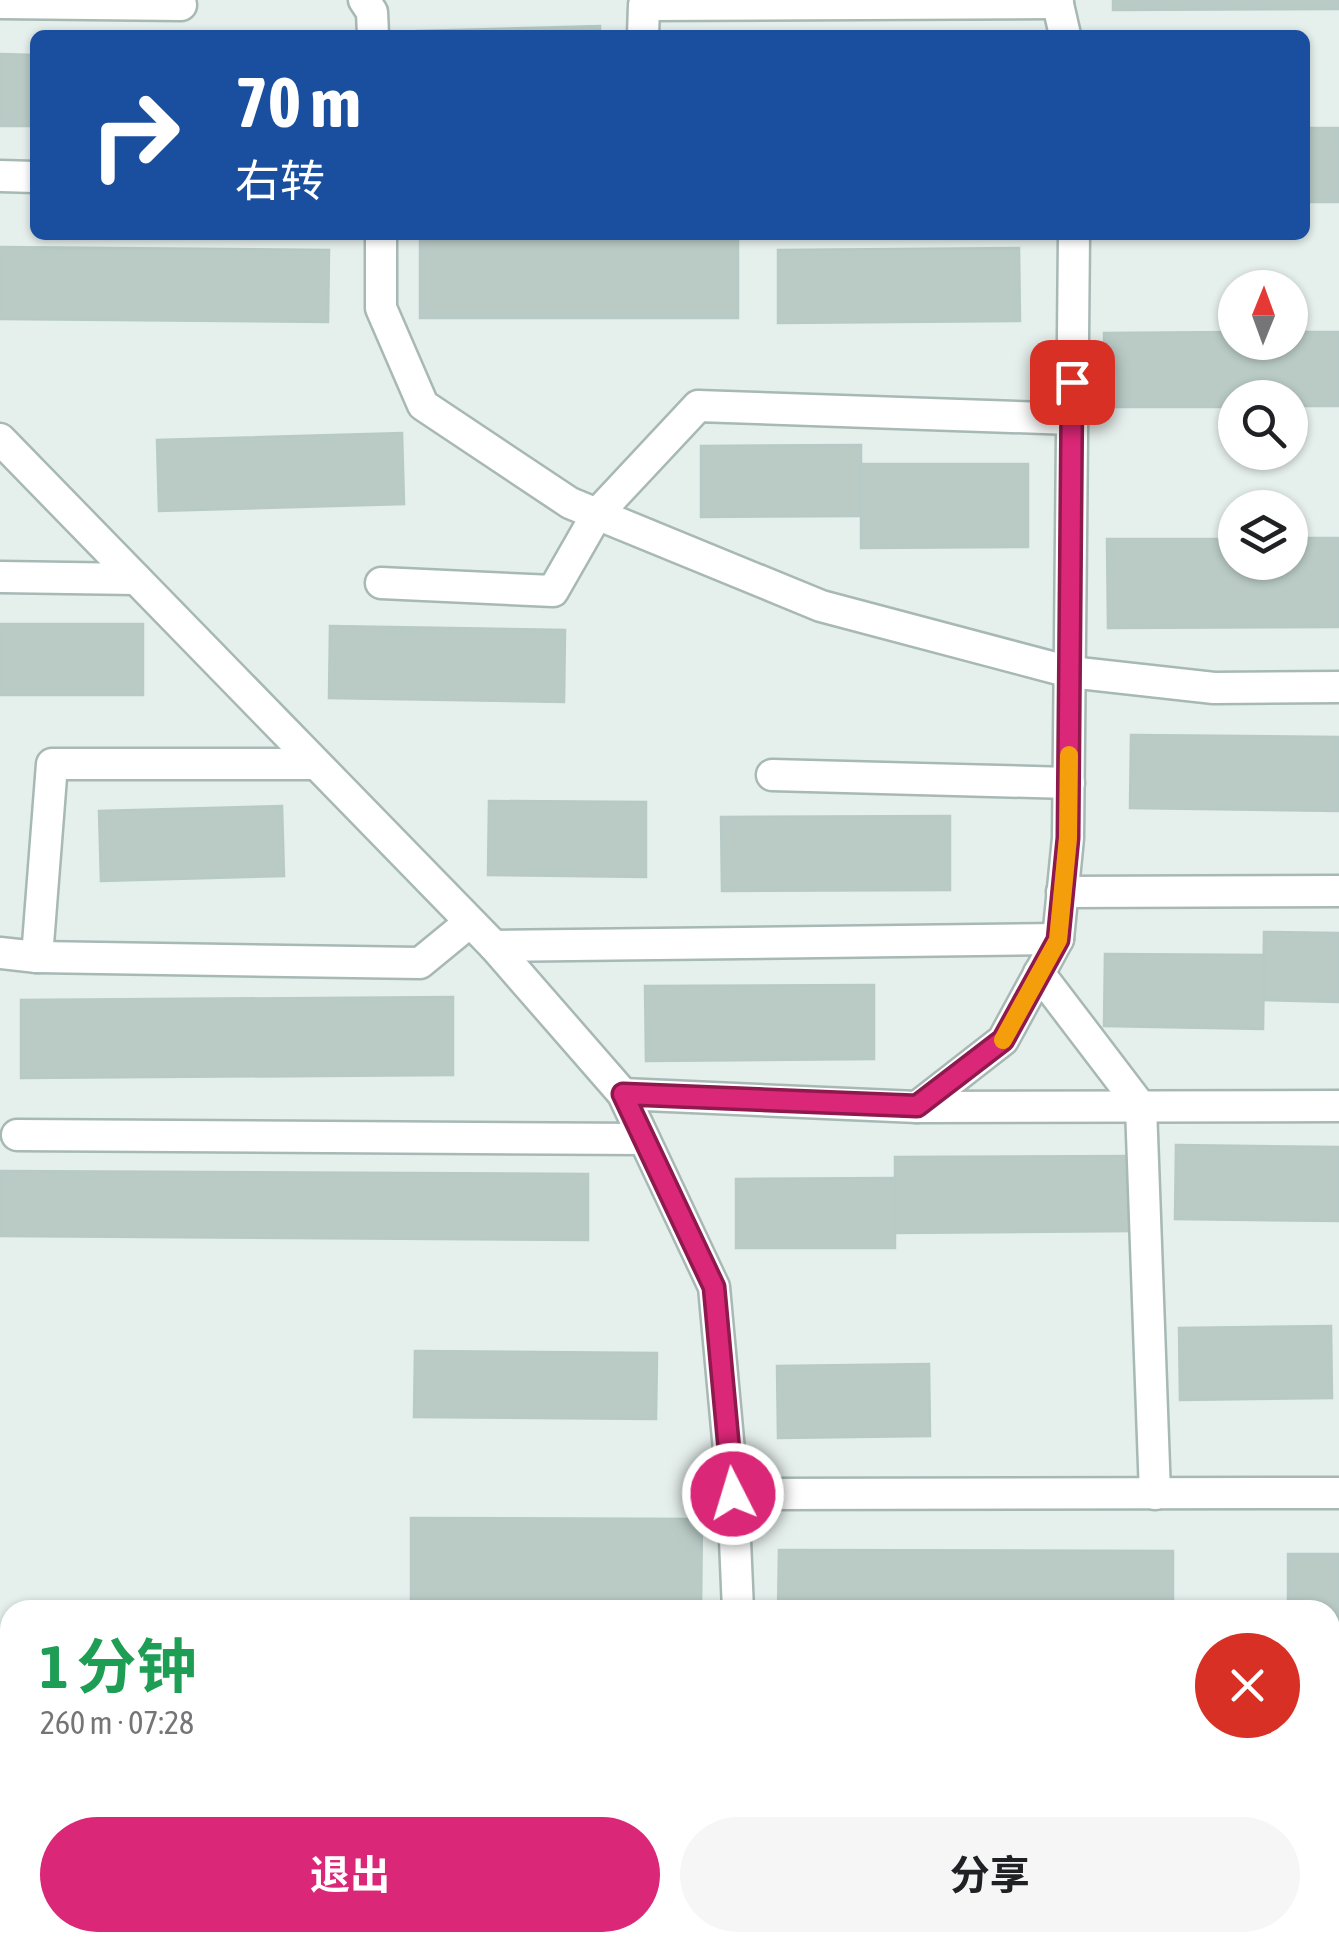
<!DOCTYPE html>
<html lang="zh">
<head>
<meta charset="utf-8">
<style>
  body { margin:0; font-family:"Asap Condensed","Noto Sans SC",sans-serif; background:#f6f6f6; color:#202124; height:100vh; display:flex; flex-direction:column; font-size:38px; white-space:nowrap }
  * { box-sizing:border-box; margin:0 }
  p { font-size:32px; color:#757577 }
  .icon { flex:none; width:55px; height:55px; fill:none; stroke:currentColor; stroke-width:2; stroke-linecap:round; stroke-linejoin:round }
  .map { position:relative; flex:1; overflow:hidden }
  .sheet { position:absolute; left:0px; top:1600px; width:1340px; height:352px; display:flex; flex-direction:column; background:#fff; border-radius:30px 30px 0 0; box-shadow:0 2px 8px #0004 }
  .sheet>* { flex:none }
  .guide { position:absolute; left:30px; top:30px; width:1280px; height:210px; border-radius:15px; box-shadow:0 2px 8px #0004; background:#1a4fa0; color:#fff; overflow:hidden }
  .needle { width:65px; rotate:1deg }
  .tools { position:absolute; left:1218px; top:270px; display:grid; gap:20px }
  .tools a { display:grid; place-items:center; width:90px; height:90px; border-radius:50%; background:#fff; box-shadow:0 2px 8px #0004; font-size:50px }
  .pin { position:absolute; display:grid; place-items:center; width:85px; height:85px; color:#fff; margin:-42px; border-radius:20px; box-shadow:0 5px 15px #0006 }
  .me { position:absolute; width:110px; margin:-55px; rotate:355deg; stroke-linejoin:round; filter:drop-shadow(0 0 8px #0008) }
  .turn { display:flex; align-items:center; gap:35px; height:210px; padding:0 40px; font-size:45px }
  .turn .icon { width:130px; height:130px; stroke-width:2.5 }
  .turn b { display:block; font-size:70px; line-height:85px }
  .round { display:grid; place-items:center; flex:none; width:105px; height:105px; border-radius:52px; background:#f6f6f6 }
  .head { display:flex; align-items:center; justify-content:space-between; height:170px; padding:0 40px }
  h1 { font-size:60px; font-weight:700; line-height:75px; color:#1e9e55 }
  .button { display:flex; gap:20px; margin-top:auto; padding:20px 40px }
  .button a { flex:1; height:115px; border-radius:60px; background:#db2777; color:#fff; font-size:40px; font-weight:700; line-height:115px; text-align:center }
  .button a+a { background:#f6f6f6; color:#202124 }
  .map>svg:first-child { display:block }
</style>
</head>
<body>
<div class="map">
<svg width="1339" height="1952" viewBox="0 0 1339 1952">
  <rect width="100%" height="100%" fill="#e5efec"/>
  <g fill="#bacbc6" stroke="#b7cac5" stroke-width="2.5">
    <path d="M1113,0h226v9l-226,1z"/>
    <path d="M600,26v9h-183v-4z"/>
    <path d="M0,54l35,1v71h-35z"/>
    <rect x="1305" y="128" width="34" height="74"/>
    <rect x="420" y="235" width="318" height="83"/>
    <path d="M0,247l329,3 -1,72 -328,-3z"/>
    <path d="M1019,248l1,73 -242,2v-73z"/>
    <path d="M1235,332v10h55v-10h49v74h-49v-8h-55v9h-130l-1,-74z"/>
    <path d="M402,433l2,71 -245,7 -2,-71z"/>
    <path d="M861,445v71l-160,1v-71z"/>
    <path d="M861,464h167v83l-167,1z"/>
    <path d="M1290,538h49v89l-231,1 -1,-89h128v23h55z"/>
    <rect x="0" y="624" width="143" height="71"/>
    <path d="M330,626l235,4 -1,72 -235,-4z"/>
    <path d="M1131,735l208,2v74l-209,-3z"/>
    <path d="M489,801l157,1v75l-158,-2z"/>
    <path d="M282,806l2,70 -183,5 -2,-70z"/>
    <path d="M950,816v74l-228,1 -1,-74z"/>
    <path d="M1264,932l75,1v69l-76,-2z"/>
    <path d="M1105,954l159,1 -1,74 -159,-3z"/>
    <path d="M874,985v74l-228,2 -1,-75z"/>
    <path d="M453,997v78l-432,3v-78z"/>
    <path d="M1176,1145l163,2v74l-164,-2z"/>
    <path d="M1135,1156v75l-240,2v-76z"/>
    <path d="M0,1171l588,3v66l-588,-4z"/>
    <path d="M895,1178v70h-159v-69z"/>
    <path d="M1331,1326l1,72 -152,2 -1,-72z"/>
    <path d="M415,1351l242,2 -1,66 -242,-2z"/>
    <path d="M929,1364l1,72 -152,2 -1,-72z"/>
    <path d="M411,1518l291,1 -1,90 -290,-1z"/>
    <path d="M779,1550l394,1v59h-395z"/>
    <path d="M1288,1554h51v72h-9v-16h-42z"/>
    <path d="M10,1867v75h55v4h-65v-78z"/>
    <path d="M1332,1874l7,1v77l-9,-1z"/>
  </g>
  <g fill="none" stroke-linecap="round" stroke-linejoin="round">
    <defs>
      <g id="minor">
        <path d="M364,0l8,12 1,23"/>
        <path d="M1057,0l8,35"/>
        <path d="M0,3l181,2"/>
        <path d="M643,35l1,-30 414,-2"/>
        <path d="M0,176l35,1"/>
        <path d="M381,235v73l42,97 147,98 251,103 249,66 144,16 125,-1"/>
        <path d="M0,439l494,507 129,148 91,193 19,207 5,116"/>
        <path d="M0,577l136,2"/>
        <path d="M381,583l172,8 44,-77 101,-108 374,13"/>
        <path d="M772,775l297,8"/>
        <path d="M1062,892l277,-1"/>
        <path d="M494,946l564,-7"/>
        <path d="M0,953l37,4 383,6 50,-41"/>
        <path d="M37,957l15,-193h264"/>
        <path d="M1039,973l102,134 14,387"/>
        <path d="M623,1094l294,13 86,-67 55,-101 10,-101 6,-603"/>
        <path d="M917,1107l422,-1"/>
        <path d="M17,1135l627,4"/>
        <path d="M733,1494l606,-1"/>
        <path d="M0,1734h10"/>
        <path d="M1330,1738h9"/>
        <path d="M105,1942l3,10"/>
        <path d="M727,1952v-10"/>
      </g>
    </defs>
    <use href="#minor" stroke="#a7b8b5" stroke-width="35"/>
    <use href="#minor" stroke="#fff" stroke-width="30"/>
  </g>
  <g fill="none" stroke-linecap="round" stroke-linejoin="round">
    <defs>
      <path id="route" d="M733,1494l-19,-207 -91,-193 294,12 86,-66 55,-100 10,-102 4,-456"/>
    </defs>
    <use href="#route" stroke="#8e194d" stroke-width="25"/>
    <use href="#route" stroke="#db2777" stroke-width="18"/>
    <path stroke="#f59e0b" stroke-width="18" d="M1003,1040l55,-100 10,-102 1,-83"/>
  </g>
</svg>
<div class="tools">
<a><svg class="needle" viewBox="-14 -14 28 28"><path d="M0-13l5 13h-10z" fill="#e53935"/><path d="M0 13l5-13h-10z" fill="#757577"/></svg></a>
<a><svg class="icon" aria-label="search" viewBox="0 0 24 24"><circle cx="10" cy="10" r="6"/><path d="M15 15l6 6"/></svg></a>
<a><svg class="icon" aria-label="layers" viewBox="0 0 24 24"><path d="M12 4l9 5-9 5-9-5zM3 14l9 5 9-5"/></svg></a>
</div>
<div class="pin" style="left:1072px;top:382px;background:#d93025"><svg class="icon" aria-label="arrive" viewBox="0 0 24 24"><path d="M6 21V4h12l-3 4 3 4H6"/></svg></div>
<svg class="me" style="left:733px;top:1494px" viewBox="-20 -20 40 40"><circle r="17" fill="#db2777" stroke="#fff" stroke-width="3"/><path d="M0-11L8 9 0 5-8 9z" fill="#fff"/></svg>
<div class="guide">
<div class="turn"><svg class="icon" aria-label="right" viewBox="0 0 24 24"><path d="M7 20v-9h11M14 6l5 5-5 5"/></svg><div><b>70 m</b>右转</div></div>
</div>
<section class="sheet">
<div class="head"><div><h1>1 分钟</h1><p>260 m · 07:28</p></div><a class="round" style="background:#d93025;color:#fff"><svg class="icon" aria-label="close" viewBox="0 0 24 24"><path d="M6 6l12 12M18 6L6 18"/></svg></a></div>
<div class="button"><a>退出</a><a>分享</a></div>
</section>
</div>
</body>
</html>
